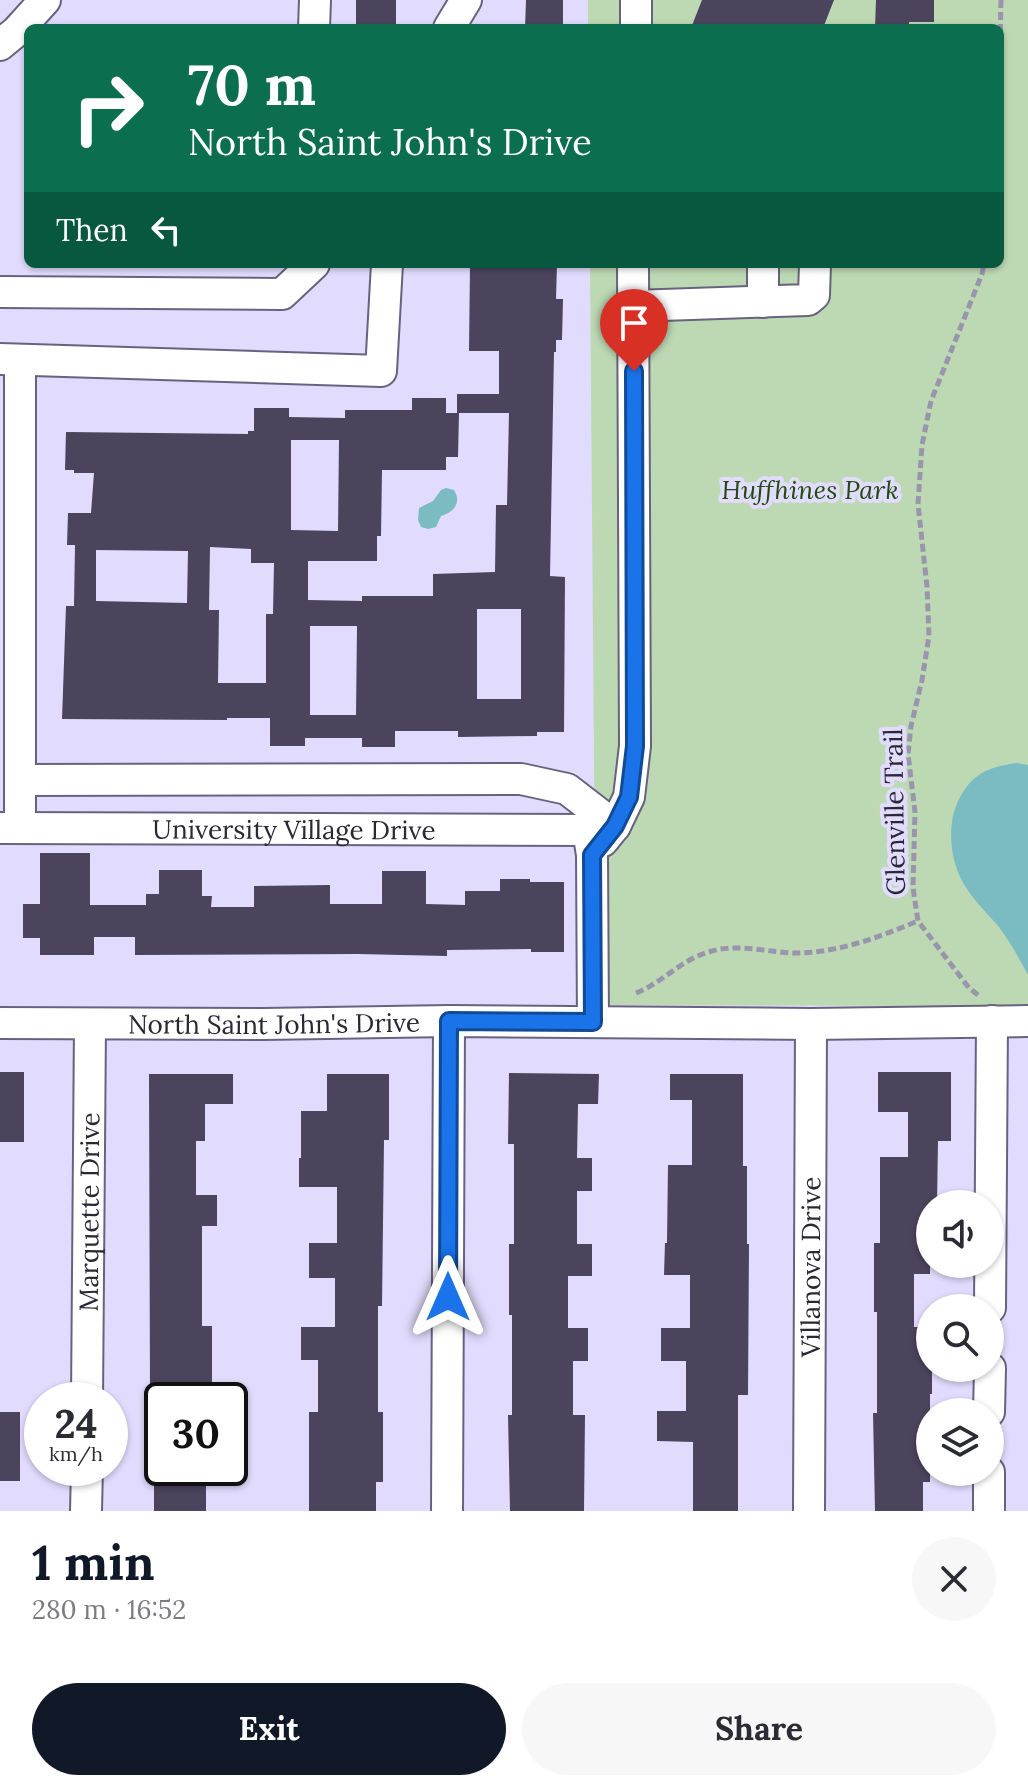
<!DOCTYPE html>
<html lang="en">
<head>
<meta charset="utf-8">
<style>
  body { margin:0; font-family:Lora,serif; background:#f7f7f7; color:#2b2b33; height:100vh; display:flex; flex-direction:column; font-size:30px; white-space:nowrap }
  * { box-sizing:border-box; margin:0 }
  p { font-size:26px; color:#7c7c81 }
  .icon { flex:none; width:44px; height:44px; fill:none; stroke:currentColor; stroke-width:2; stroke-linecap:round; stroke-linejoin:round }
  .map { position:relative; height:1511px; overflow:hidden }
  .drawer { display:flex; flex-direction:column; background:#fff; flex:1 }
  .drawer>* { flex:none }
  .guide { position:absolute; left:24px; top:24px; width:980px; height:244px; border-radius:12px; box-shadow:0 2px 6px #0004; background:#0b6e4f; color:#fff; overflow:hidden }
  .controls { position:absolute; left:916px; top:1190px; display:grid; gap:16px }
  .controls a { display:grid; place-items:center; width:88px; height:88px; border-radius:50%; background:#fff; box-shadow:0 2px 6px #0004; font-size:40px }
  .speed { position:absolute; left:24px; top:1382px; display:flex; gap:16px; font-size:40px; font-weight:700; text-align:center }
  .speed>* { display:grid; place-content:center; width:104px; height:104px; border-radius:50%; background:#fff; box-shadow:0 2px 6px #0004; line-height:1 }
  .speed small { font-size:20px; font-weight:400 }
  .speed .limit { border:4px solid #111; border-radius:12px; background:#fff; color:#111 }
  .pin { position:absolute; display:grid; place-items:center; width:68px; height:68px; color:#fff; margin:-82px -34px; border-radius:50% 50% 50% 0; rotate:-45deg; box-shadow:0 0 8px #0007 }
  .pin .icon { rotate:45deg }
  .me { position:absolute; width:88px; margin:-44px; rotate:0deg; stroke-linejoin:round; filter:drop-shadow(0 0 6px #0008) }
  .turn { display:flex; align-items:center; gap:28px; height:168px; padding:0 32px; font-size:36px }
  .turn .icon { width:104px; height:104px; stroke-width:2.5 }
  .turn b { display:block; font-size:56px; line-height:68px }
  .then { display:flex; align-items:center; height:76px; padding:0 32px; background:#0003; gap:16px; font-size:30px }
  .round { display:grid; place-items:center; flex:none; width:84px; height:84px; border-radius:42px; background:#f7f7f7 }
  .headline { display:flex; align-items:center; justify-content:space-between; height:136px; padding:0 32px }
  h1 { font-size:48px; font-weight:700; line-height:60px; color:#111827 }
  .cta { display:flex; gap:16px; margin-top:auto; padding:16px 32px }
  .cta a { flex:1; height:92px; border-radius:48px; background:#111827; color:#fff; font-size:32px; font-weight:700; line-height:92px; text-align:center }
  .cta a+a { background:#f7f7f7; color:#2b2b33 }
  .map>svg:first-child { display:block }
</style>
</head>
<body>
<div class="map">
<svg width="1028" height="1511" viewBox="0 0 1028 1511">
  <rect width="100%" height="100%" fill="#e1dcfd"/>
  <path fill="#bdd9b4" d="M588,0h440v1006l-432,-1 -6,-741h410v-236h-412z"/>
  <g fill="#7bbcc2">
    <path d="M446,488l8,2c8,13 0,22 -13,26l-5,11 -8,2 -7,-2 -3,-7 1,-12 14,-7 8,-11z"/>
    <path d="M1017,763l11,2v210c-9,-17 -18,-33 -29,-48 -10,-12 -23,-24 -32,-38 -17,-24 -21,-62 -9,-88 14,-28 30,-34 59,-38z"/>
  </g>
  <g fill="#4c435d" fill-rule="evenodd">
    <rect x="356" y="0" width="40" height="28"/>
    <path d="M526,0h37v28h-38z"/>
    <path d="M702,0h132l-11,28h-132z"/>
    <path d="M876,0h58v22h-25v6h-34z"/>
    <path d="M470,264h87l-1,35h7l-1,41h-6v12h-2l-4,224 15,1 -1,155h-27v4l-79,1v-6h-63v16h-33v-9h-57v8h-35v-28h-43v2l-165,-1 4,-113h8l1,-61h-8l1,-32h23l3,-40h-20v-3h-9l1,-38 182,2v-3h6v-23h35v9l56,1v-8h67v-12h34v15h13l-1,44h-12v13h-64l-1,66h-4v25h-69v39l54,1v-5h71v-22l62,-2 1,-67h11l2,-92h-52v-19h42v-43h-30zM291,440h48l-1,91 -47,-1zM210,547l41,2v14h23l-1,51h-7v69h-48l1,-73h-10zM96,550l92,1 -1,52 -91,-2zM477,609h44v90h-44zM310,626h47l-1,89h-46z"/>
    <path d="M40,853h50v52h56v-11h13v-24h43v26h10l-1,11h43v-21l76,-1v19h52v-33h44v33l39,1v-14h35v-12h30v3h34v70h-33v-3l-84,1v6l-89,-2 -223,1v-18h-41v18h-54v-17h-17v-34h17z"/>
    <rect x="0" y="1072" width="24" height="70"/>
    <path d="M878,1072h73v69h-13l-1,63h-7v70h-16v53h16v41h2v26h-2v88h-7v29h-48l-2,-98h4v-101h-3v-69h6v-86h28v-45h-30z"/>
    <path d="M509,1073l90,1 -1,30h-20l-1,54h15v33h-15v53h15v32h-24v52h20v33h-15v54h12l-1,96h-74l-2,-96h4v-100h-3v-71h5v-100h-6z"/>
    <path d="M149,1074h84v30h-28v37h-9v54h21v31h-15v100h10v69h-62z"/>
    <path d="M327,1074h62v66h-5l-2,166h-4v106h5v70h-7v29h-67v-99h9v-52h-17v-33h34v-49h-26v-35h28v-56h-38v-29h2v-47h26z"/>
    <path d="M670,1074h73v92h4v78h2l-1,151h-10v116h-45v-69l-36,-1v-30h29v-50h-25v-33h29v-53h-26l1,-32h2l1,-78h24v-65h-22z"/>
    <rect x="0" y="1412" width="20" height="69"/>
    <rect x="154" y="1468" width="52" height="43"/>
  </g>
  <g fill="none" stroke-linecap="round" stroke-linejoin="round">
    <defs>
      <g id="minor">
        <path d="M314,28l1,-28"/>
        <path d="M449,28l17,-28"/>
        <path d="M636,28v-28"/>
        <path d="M0,45l17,-14 28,-31"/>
        <path d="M0,292l282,2 32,-30"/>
        <path d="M763,302v-38"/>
        <path d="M633,306l175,-6 6,-5 1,-31"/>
        <path d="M0,359l381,12 6,-107"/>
        <path d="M20,360v468"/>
        <path d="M20,780l501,-1 46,10 48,37"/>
        <path id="s1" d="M0,828l588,2 4,25 1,167"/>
        <path d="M603,841l12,-15 14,-29 6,-51 -2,-482"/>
        <path id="s2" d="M0,1023l264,1 185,-3 362,3 217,-3"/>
        <path d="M990,1308l2,-287"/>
        <path id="s3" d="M87,1400l3,-376"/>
        <path d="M989,1412l1,-44"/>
        <path d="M86,1511l1,-43"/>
        <path d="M447,1511l2,-490"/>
        <path id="s4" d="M809,1511l2,-487"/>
        <path d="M989,1511v-39"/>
      </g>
    </defs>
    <use href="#minor" stroke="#67637f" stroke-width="34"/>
    <g stroke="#9895ad" stroke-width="5" stroke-dasharray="8 4" stroke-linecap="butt">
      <path d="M1000,44l1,-44"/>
      <path d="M636,993c28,-11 45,-34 76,-42 28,-8 57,2 86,2 43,-1 81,-16 120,-32"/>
      <path d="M978,995l-9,-7 -51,-67 -5,-33 2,-76 -7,-58 3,-28 11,-46 7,-44 -2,-49 -9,-83 4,-59 9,-44 51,-127 2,-10"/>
    </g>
    <use href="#minor" stroke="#fff" stroke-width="30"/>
  </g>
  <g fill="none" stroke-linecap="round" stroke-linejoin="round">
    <defs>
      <path id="route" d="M448,1297l1,-276 144,1 -1,-167 23,-29 14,-29 6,-51 -1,-375"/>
    </defs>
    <use href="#route" stroke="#114b97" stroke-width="20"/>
    <use href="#route" stroke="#1a73e8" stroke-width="14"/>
  </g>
  <g text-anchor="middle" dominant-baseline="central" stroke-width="8" stroke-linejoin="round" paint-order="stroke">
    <g font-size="26" font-style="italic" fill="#234a11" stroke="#e1dcfd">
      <text x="810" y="489">Huffhines Park</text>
    </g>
    <g font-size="26" fill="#2a2834" stroke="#e1dcfd">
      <text transform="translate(894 812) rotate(-91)">Glenville Trail</text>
      <text stroke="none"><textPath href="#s1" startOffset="294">University Village Drive</textPath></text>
      <text stroke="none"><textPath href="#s2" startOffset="274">North Saint John's Drive</textPath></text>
      <text stroke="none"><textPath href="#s3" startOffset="188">Marquette Drive</textPath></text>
      <text stroke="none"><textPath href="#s4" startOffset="244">Villanova Drive</textPath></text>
    </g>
  </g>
</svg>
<div class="controls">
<a><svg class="icon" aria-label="sound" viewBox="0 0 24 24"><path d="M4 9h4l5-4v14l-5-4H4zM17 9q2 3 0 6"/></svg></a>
<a><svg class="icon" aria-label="search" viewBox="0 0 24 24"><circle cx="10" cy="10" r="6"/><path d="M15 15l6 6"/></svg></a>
<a><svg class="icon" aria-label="layers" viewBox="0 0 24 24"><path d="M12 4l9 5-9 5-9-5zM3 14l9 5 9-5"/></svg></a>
</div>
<div class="speed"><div>24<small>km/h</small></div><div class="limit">30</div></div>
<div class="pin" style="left:634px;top:371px;background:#d93025"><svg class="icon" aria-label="arrive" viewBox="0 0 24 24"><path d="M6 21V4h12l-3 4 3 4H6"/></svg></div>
<svg class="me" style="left:448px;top:1297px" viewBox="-20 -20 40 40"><path d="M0-17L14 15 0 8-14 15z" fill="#1a73e8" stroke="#fff" stroke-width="4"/></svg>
<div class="guide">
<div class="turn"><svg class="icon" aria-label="right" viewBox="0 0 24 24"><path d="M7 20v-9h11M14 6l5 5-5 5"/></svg><div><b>70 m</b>North Saint John's Drive</div></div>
<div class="then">Then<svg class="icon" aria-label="left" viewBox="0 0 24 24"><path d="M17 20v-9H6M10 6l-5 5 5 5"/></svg></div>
</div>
</div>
<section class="drawer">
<div class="headline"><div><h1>1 min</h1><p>280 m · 16:52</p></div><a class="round"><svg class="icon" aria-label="close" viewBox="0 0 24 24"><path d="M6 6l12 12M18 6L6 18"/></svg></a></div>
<div class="cta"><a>Exit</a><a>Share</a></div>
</section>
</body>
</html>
